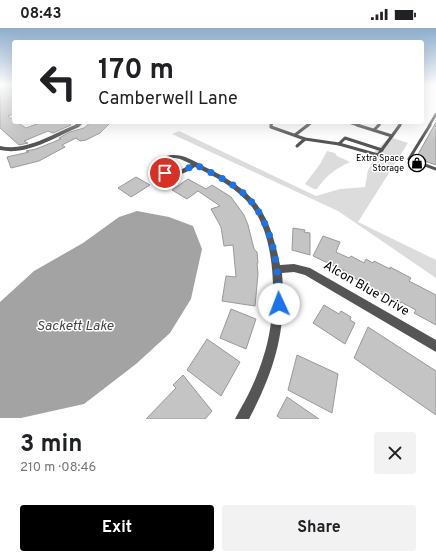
<!DOCTYPE html>
<html lang="en">
<head>
<meta charset="utf-8">
<style>
  body { margin:0; font-family:Overpass,sans-serif; background:#f2f2f2; color:#202124; height:100vh; display:flex; flex-direction:column; font-size:15px; white-space:nowrap }
  * { box-sizing:border-box; margin:0 }
  p { font-size:13px; color:#757577 }
  .icon { flex:none; width:22px; height:22px; fill:none; stroke:currentColor; stroke-width:2; stroke-linecap:round; stroke-linejoin:round }
  .map { position:relative; height:391px; overflow:hidden }
  .panel { display:flex; flex-direction:column; background:#fff; flex:1 }
  .panel>* { flex:none }
  .top-card { position:absolute; left:12px; top:12px; width:412px; height:84px; border-radius:4px; box-shadow:0 4px 16px #0002; background:#fff; color:#202124; overflow:hidden }
  .pin { position:absolute; display:grid; place-items:center; width:34px; height:34px; color:#fff; margin:-17px; border:2px solid #fff; border-radius:50%; box-shadow:0 1px 4px #0007 }
  .me { position:absolute; width:44px; margin:-22px; rotate:358deg; stroke-linejoin:round; filter:drop-shadow(0 0 3px #0008) }
  .turn { display:flex; align-items:center; gap:14px; height:84px; padding:0 20px; font-size:18px }
  .turn .icon { width:52px; height:52px; stroke-width:2.5 }
  .turn b { display:block; font-size:28px; line-height:34px }
  .round { display:grid; place-items:center; flex:none; width:42px; height:42px; border-radius:4px; background:#f2f2f2 }
  .summary { display:flex; align-items:center; justify-content:space-between; height:68px; padding:0 20px }
  h1 { font-size:24px; font-weight:700; line-height:30px }
  .action { display:flex; gap:8px; margin-top:auto; padding:8px 20px }
  .action a { flex:1; height:46px; border-radius:4px; background:#000; color:#fff; font-size:16px; font-weight:700; line-height:46px; text-align:center }
  .action a+a { background:#f2f2f2; color:#202124 }
  .status { display:flex; justify-content:space-between; align-items:center; height:28px; padding:0 20px; background:#fff; direction:ltr }
  .status svg { height:11px; fill:currentColor }
  .map>svg:first-child { display:block }
</style>
</head>
<body>
<div class="status"><b>08:43</b><svg viewBox="0 0 49 12"><path d="M0 12V9h3v3zM5 12V6h3v6zM10 12V3h3v9zM15 12V0h3v12zM26 1h20v11H26zM47 4h2v5h-2z"/></svg></div>
<div class="map">
<svg width="436" height="391" viewBox="0 0 436 391">
  <rect width="100%" height="100%" fill="#fff"/>
  <g fill="#dcdcdc">
    <path d="M179,103l137,65 24,-7 25,-2 3,-17 8,-14 -1,-5 15,-14 18,6 -50,79 78,38v18l-98,-67 -166,-77z"/>
    <path d="M327,123l8,2 2,3 13,6c-16,8 -22,12 -33,27h-3l-9,-5 15,-20z"/>
  </g>
  <path fill="#a3a3a3" d="M137,183l32,6 24,9 9,23 -11,50 -21,34 -34,31 -52,40 -63,14h-21v-116l34,-31 49,-28 36,-26z"/>
  <g fill="#c4c4c4" stroke="#999">
    <path d="M7,58l7,4v24l-6,2 6,4v2h3l9,6 16,-6h25l4,3 -18,8 -5,-2 -24,10 4,2 -9,2 -19,-17v-40z"/>
    <path d="M91,94h20l-11,11 -14,7 -6,1 -4,-3 -14,7 3,2 -26,14 -28,7 -4,-11 22,-5 -3,-1 10,-2 25,-10 -2,-1 11,-6 14,-4z"/>
    <path d="M436,94v43l-20,-7z"/>
    <path d="M136,149l14,8 -19,12 -13,-9z"/>
    <path d="M188,151l18,10 6,-4 8,5 11,7 13,18 4,10 6,24 3,3 1,11h-1l1,11 -3,32 -33,-5 4,-25 10,1 -3,-32 -9,1 -3,-19 -10,-18 9,-3 -22,-15 -11,8 -15,-9z"/>
    <path d="M293,200l12,2 -1,2 6,1v22l-18,-5z"/>
    <path d="M323,208l17,6 -4,10 13,6 2,-2 13,7 2,-4 7,4 1,-2 16,8v-2l21,11 -2,3 27,14v30l-22,-12 2,-3 -15,-8 -1,3 -44,-26 -13,-9 -30,-14z"/>
    <path d="M324,277l15,9 2,-3 10,6 -1,3 5,3 -10,21 -32,-21z"/>
    <path d="M231,281l25,10 -10,30 -26,-11z"/>
    <path d="M368,299l68,44v44l-82,-57z"/>
    <path d="M207,311l33,23 -19,34 -34,-26z"/>
    <path d="M297,327l41,19 -6,39 -44,-23z"/>
    <path d="M183,347l29,36 -7,8h-59l30,-31 -3,-3z"/>
    <path d="M287,369l32,22h-38l-4,-3z"/>
  </g>
  <g fill="none" stroke-linecap="round" stroke-linejoin="round">
    <g stroke="#555" stroke-width="2.5">
      <path d="M348,94l12,4"/>
      <path d="M271,98l1,-4"/>
      <path d="M307,98l5,-4"/>
      <path d="M378,98l3,-4"/>
      <path d="M399,98l3,-4"/>
      <path d="M429,98l7,-12"/>
    </g>
    <g stroke="#555" stroke-width="3">
      <path d="M271,97v2l34,12 34,5 39,11 22,-30"/>
      <path d="M357,97l35,11"/>
      <path d="M430,97l-21,34 27,10"/>
      <path d="M374,102l5,-5"/>
      <path d="M295,107l13,-10"/>
      <path d="M339,116l6,-6 37,12"/>
      <path d="M297,118l8,-7"/>
    </g>
    <g fill="#555" fill-rule="evenodd">
      <path d="M78,94h6l-5,5c-24,10 -52,29 -79,23v-4c26,6 52,-12 75,-21z"/>
      <path d="M171,127c13,-1 23,6 34,12 50,24 64,44 75,98l14,-1 16,4 126,72v12l-131,-77 -11,-3 -12,1c5,56 -7,97 -33,146h-14c4,-8 9,-16 13,-24 6,-12 11,-24 15,-37 14,-40 16,-115 -11,-151 -15,-19 -36,-30 -57,-40 -12,8 -26,13 -38,2 -2,-9 6,-13 14,-14zM175,130l5,1 11,5c-9,6 -20,11 -29,4 1,-8 6,-10 13,-10z"/>
    </g>
  </g>
  <linearGradient id="sky" x2="0" y2="1"><stop stop-color="#8cadcc"/><stop offset="0.51" stop-color="#fff"/><stop offset="1" stop-color="#fff" stop-opacity="0"/></linearGradient>
  <rect width="436" height="112" fill="url(#sky)"/>
  <g fill="none" stroke-linecap="round" stroke-linejoin="round">
    <path stroke="#1a73e8" stroke-width="7" stroke-dasharray="0 12.6" d="M165,145l17,-1 13,-8c12,7 26,13 38,21 38,25 46,76 46,119"/>
  </g>
  <defs>
    <symbol id="shop-ring" viewBox="-11 -11 22 22"><circle r="9.5" fill="#fff" stroke="#000" stroke-width="1.5"/><path d="M-5-2.5h2.3a2.7 3.5 0 0 1 5.4 0H5L5.5 6h-11ZM-1.5-2.5h3a1.5 2.3 0 0 0-3 0Z" fill="#000"/></symbol>
  </defs>
  <g fill-rule="evenodd">
    <use href="#shop-ring" x="407" y="125" width="20" height="20"/>
  </g>
  <g text-anchor="middle" dominant-baseline="central" stroke-width="3" stroke-linejoin="round" paint-order="stroke">
    <g font-size="9" fill="#000" stroke="#fff" text-anchor="end">
      <text x="404" y="130">Extra Space<tspan x="404" dy="10">Storage</tspan></text>
    </g>
    <g font-size="13" fill="#000" stroke="#fff">
      <text transform="translate(366 261) rotate(30)">Alcon Blue Drive</text>
    </g>
    <g font-size="14" font-style="italic" fill="#444" stroke="#fff">
      <text x="75" y="298">Sackett Lake</text>
    </g>
  </g>
</svg>
<div class="pin" style="left:165px;top:145px;background:#d93025"><svg class="icon" aria-label="arrive" viewBox="0 0 24 24"><path d="M6 21V4h12l-3 4 3 4H6"/></svg></div>
<svg class="me" style="left:279px;top:276px" viewBox="-20 -20 40 40"><circle r="19" fill="#fff"/><path d="M0-13L10 11 0 6-10 11z" fill="#1a73e8"/></svg>
<div class="top-card">
<div class="turn"><svg class="icon" aria-label="left" viewBox="0 0 24 24"><path d="M17 20v-9H6M10 6l-5 5 5 5"/></svg><div><b>170 m</b>Camberwell Lane</div></div>
</div>
</div>
<section class="panel">
<div class="summary"><div><h1>3 min</h1><p>210 m · 08:46</p></div><a class="round"><svg class="icon" aria-label="close" viewBox="0 0 24 24"><path d="M6 6l12 12M18 6L6 18"/></svg></a></div>
<div class="action"><a>Exit</a><a>Share</a></div>
</section>
</body>
</html>
